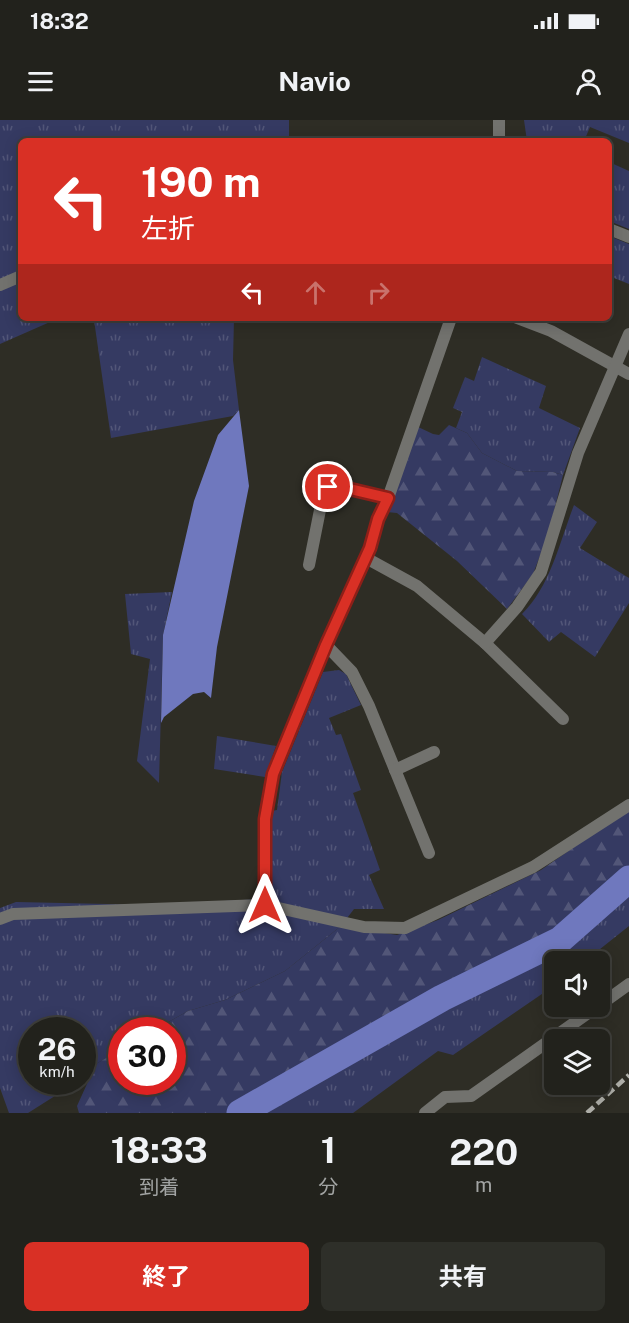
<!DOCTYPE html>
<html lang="ja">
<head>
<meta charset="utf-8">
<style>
  body { margin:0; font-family:"Public Sans","Noto Sans JP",sans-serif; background:#2e2f29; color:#f1f3f6; height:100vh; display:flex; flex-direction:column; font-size:22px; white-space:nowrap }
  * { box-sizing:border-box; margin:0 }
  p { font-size:20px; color:#a2a4a3 }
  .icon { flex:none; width:33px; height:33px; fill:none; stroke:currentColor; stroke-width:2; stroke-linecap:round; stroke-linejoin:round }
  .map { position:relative; height:993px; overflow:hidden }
  .panel { display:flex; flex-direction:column; background:#22221c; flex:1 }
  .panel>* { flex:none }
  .hud { position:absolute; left:18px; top:18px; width:594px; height:183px; border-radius:9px; box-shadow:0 3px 15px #0003,0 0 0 2px #3f3f3b; background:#d93025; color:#fff; overflow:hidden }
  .buttons { position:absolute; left:544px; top:831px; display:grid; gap:12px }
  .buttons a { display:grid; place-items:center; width:66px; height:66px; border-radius:9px; background:#22221c; box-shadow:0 3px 15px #0003,0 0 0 2px #3f3f3b; font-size:30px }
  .speed { position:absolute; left:18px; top:897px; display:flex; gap:12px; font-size:30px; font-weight:700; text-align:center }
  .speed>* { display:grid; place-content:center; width:78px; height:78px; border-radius:50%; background:#22221c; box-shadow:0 3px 15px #0003,0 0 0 2px #3f3f3b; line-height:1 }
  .speed small { font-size:15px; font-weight:400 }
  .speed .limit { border:9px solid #d22; background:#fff; color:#111 }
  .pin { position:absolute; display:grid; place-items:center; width:51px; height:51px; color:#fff; margin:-26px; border:3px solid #fff; border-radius:50%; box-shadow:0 2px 6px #0007 }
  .me { position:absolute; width:66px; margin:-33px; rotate:0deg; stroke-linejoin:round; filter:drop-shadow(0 0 4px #0008) }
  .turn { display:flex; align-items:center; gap:21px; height:126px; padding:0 24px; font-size:27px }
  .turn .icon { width:78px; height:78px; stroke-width:2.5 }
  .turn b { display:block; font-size:42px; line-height:51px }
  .lanes { display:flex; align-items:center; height:57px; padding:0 24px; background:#0003; justify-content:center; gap:30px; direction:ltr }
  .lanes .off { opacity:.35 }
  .eta { display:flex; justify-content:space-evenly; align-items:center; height:102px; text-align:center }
  .eta b { font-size:36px; font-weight:700; line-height:42px }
  .action { display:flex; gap:12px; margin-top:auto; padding:12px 24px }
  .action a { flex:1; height:69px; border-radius:9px; background:#d93025; color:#fff; font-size:24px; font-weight:700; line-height:69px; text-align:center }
  .action a+a { background:#2e2f29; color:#f1f3f6 }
  .status { display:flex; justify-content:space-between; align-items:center; height:42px; padding:0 30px; background:#22221c; direction:ltr }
  .status svg { height:16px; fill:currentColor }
  header { display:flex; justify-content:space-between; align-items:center; height:78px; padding:0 24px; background:#22221c; font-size:27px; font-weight:700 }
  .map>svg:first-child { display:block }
</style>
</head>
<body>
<div class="status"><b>18:32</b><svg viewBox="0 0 49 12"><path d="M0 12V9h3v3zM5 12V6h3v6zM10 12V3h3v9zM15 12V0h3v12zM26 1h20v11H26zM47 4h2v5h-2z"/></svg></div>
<header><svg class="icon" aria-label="menu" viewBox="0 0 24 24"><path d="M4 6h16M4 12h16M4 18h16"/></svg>Navio<svg class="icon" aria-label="person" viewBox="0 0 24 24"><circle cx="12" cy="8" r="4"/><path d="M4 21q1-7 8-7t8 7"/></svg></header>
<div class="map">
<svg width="629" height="993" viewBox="0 0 629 993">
  <defs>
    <pattern id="grass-tufts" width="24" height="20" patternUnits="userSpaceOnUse" patternTransform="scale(1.5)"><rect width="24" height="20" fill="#353a62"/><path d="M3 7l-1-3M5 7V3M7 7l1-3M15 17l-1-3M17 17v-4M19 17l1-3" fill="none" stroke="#525678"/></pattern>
    <pattern id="forest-firs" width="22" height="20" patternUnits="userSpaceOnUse" patternTransform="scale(1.5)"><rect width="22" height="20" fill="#353a62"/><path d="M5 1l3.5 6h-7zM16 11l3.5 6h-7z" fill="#525678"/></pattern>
  </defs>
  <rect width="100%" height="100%" fill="#2e2d25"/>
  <g fill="url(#grass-tufts)">
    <path d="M0,0h289v21h-268v177h38l-59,26z"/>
    <path d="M524,0h105v23l-39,-16 -6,14h-57z"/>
    <path d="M609,42l20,9v58l-20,-8z"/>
    <path d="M609,116l20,8v40l-20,-8z"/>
    <path d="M73,198h161l-1,42 6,50 -6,6 -122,22 -17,-118z"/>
    <path d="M482,237l64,29 -7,22 41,20 -17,47 -10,-3 -36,-1 -35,-18 -15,-20 -11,-5 6,-16 -9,-4 12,-31 9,4z"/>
    <path d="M574,385l23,17 -17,26 49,30v25l-34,54 -34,-25 -12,10 -27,-28c28,-27 38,-73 52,-109z"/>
    <path d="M172,472l-9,43 -4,148 -22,-22 13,-102 -19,-5 -6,-60z"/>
    <path d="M339,550l7,4 15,31 -32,13 7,17 5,-1 20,56 -8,3 27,77 -11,5 15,34h-30l-13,17 -56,45 -60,29 -37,11 -34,19h-32l-1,19 -25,15 -13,12 -1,-46h-50v52h45l-49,31h-19l-9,-25v-180l16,-6 137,3 107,-6 1,-86 16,-3 5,-38 41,-100z"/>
    <path d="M217,616l59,10 -11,31 -51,-8z"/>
    <path d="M629,751v55l-44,35 -30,1v23l-102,70 -15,-4 -85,62h-125l139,-79 189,-99z"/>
  </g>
  <g fill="url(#forest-firs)">
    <path d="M449,305l18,8 15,20 35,18 36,1 10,3 -15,60 -15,39 -26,35 -50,-48 -60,-48 -10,-1 29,-86 17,8 6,1z"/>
    <path d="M629,689v62l-73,64 -171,89 -156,89h-150l-2,-7 19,-42 25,-15 1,33h50v-52h-18l34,-19 37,-11 60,-29 56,-45 56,9 41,-15 103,-50z"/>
  </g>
  <path fill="#6f78be" d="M239,290l10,76 -32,161 -6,51 -7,-6 -11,2 -29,23 -3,6 2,-88 31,-134 24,-66z"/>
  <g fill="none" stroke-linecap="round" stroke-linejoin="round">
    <path stroke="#6f78be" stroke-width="27" d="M240,993l202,-115 118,-58 69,-61"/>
    <g stroke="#72726e" stroke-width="12">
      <path d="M499,0v21"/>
      <path d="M609,109l20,8"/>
      <path d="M0,165l21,-9"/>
      <path d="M517,198l34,13 78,43"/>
      <path d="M366,438l51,28 68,57 78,76"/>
      <path d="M309,445l15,-75 9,-5 55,13"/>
      <path d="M485,523l32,-36 24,-35 37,-119 51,-119"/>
      <path d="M326,525l26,27 17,34 60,147"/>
      <path d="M395,650l39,-18"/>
      <path d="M265,785v-86l8,-45 53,-129 45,-97 7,-29 9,-18 64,-183"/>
      <path d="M0,799l13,-5 252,-9 99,22 41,1 128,-61 96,-62"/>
      <path d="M600,885l29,-21"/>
      <path d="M425,993l20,-16 26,-1 127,-90"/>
    </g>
    <path stroke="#afafa9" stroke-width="4.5" stroke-dasharray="9 4.5" stroke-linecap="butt" d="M587,993l42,-38"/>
  </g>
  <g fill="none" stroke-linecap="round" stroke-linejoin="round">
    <defs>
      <path id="route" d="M265,785v-86l8,-45 53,-129 44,-97 8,-29 10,-21 -55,-13 -5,2"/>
    </defs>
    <use href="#route" stroke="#8d1f18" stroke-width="15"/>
    <use href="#route" stroke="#d93025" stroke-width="10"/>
  </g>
</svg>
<div class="buttons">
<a><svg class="icon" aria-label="sound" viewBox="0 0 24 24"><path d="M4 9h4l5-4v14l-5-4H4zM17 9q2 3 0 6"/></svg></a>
<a><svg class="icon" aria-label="layers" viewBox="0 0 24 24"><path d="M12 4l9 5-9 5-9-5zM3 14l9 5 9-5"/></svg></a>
</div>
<div class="speed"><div>26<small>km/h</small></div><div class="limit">30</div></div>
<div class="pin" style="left:328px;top:367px;background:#d93025"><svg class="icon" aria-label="arrive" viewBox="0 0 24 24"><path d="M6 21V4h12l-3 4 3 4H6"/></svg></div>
<svg class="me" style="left:265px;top:785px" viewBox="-20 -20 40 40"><path d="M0-17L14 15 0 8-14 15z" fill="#d93025" stroke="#fff" stroke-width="4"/></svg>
<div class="hud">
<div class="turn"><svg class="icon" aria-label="left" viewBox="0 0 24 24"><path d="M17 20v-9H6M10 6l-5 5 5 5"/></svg><div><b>190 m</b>左折</div></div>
<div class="lanes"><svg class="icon" aria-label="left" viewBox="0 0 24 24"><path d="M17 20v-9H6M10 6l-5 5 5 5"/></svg><svg class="icon off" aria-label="ahead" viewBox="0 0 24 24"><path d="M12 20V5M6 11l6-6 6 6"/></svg><svg class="icon off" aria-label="right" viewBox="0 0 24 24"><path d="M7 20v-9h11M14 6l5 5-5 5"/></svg></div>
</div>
</div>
<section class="panel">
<div class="eta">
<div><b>18:33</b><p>到着</p></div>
<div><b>1</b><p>分</p></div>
<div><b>220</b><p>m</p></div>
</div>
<div class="action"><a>終了</a><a>共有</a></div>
</section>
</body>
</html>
